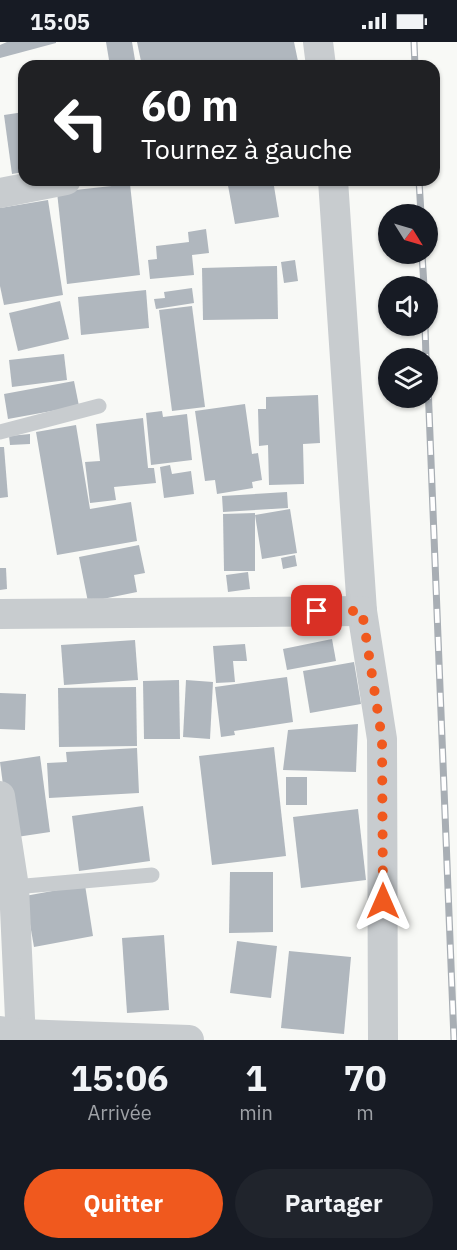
<!DOCTYPE html>
<html lang="fr">
<head>
<meta charset="utf-8">
<style>
  body { margin:0; font-family:"IBM Plex Sans",sans-serif; background:#20242c; color:#f1f3f6; height:100vh; display:flex; flex-direction:column; font-size:22px; white-space:nowrap }
  * { box-sizing:border-box; margin:0 }
  p { font-size:20px; color:#9ea1a6 }
  .icon { flex:none; width:33px; height:33px; fill:none; stroke:currentColor; stroke-width:2; stroke-linecap:round; stroke-linejoin:round }
  .map { position:relative; height:998px; overflow:hidden }
  .side { display:flex; flex-direction:column; background:#171b24; flex:1 }
  .side>* { flex:none }
  .banner { position:absolute; left:18px; top:18px; width:422px; height:126px; border-radius:18px; box-shadow:0 2px 4px #0004; background:#202124; color:#fff; overflow:hidden }
  .needle { width:39px; rotate:127deg }
  .fabs { position:absolute; left:378px; top:162px; display:grid; gap:12px }
  .fabs a { display:grid; place-items:center; width:60px; height:60px; border-radius:50%; background:#171b24; box-shadow:0 2px 4px #0004; font-size:30px }
  .pin { position:absolute; display:grid; place-items:center; width:51px; height:51px; color:#fff; margin:-26px; border-radius:12px; box-shadow:0 3px 9px #0006 }
  .me { position:absolute; width:66px; margin:-33px; rotate:0deg; stroke-linejoin:round; filter:drop-shadow(0 0 4px #0008) }
  .turn { display:flex; align-items:center; gap:21px; height:126px; padding:0 24px; font-size:27px }
  .turn .icon { width:78px; height:78px; stroke-width:2.5 }
  .turn b { display:block; font-size:42px; line-height:51px }
  .eta { display:flex; justify-content:space-evenly; align-items:center; height:102px; text-align:center }
  .eta b { font-size:36px; font-weight:700; line-height:42px }
  .cta { display:flex; gap:12px; margin-top:auto; padding:12px 24px }
  .cta a { flex:1; height:69px; border-radius:36px; background:#f0591e; color:#fff; font-size:24px; font-weight:700; line-height:69px; text-align:center }
  .cta a+a { background:#20242c; color:#f1f3f6 }
  .status { display:flex; justify-content:space-between; align-items:center; height:42px; padding:0 30px; background:#171b24; direction:ltr }
  .status svg { height:16px; fill:currentColor }
  .map>svg:first-child { display:block }
</style>
</head>
<body>
<div class="status"><b>15:05</b><svg viewBox="0 0 49 12"><path d="M0 12V9h3v3zM5 12V6h3v6zM10 12V3h3v9zM15 12V0h3v12zM26 1h20v11H26zM47 4h2v5h-2z"/></svg></div>
<div class="map">
<svg width="457" height="998" viewBox="0 0 457 998">
  <rect width="100%" height="100%" fill="#f8f9f6"/>
  <g fill="#b0b7be">
    <path d="M7,0h49v1l-56,15v-13z"/>
    <path d="M106,0h26l4,24h-26z"/>
    <path d="M137,0h157l5,24h-157z"/>
    <path d="M24,70v60l-12,2 -8,-59z"/>
    <path d="M227,138h46l6,37 -44,7z"/>
    <path d="M130,142l10,91 -73,9 -10,-92z"/>
    <path d="M48,158l15,95 -59,10 -4,-19v-78z"/>
    <path d="M206,187l3,24 -17,2 2,20 -44,4 -2,-19 9,-1 -1,-13 33,-4 -1,-10z"/>
    <path d="M295,218l3,21 -14,2 -3,-21z"/>
    <path d="M277,224l1,53 -75,1 -1,-52z"/>
    <path d="M192,246l2,15 -38,6 -2,-10 11,-1 -1,-6z"/>
    <path d="M146,248l3,38 -68,7 -3,-38z"/>
    <path d="M60,259l9,38 -51,12 -9,-38z"/>
    <path d="M192,264l13,101 -33,4 -13,-101z"/>
    <path d="M64,312l3,26 -55,7 -3,-27z"/>
    <path d="M74,339l5,25 -71,13 -4,-25z"/>
    <path d="M318,353l2,48 -17,1 1,40 -35,1 -1,-40 -9,1 -1,-37h8v-12z"/>
    <path d="M245,362l7,50 6,-1 4,27 -10,2 1,6 -36,6 -2,-14 -10,1 -10,-70z"/>
    <path d="M162,369l1,6 24,-3 5,46 -41,5 -5,-52z"/>
    <path d="M143,376l5,50h6l2,15 -42,4 2,13 -26,3 -5,-41 15,-1 -4,-37z"/>
    <path d="M76,383l14,84 41,-7 6,39 -80,14 -21,-123z"/>
    <path d="M30,392v10l-20,1 -1,-9z"/>
    <path d="M0,405h4l4,50 -8,1z"/>
    <path d="M170,423l2,9 19,-3 3,23 -30,4 -4,-31z"/>
    <path d="M287,450l1,16 -65,4 -1,-16z"/>
    <path d="M290,467l7,44 -35,6 -7,-44z"/>
    <path d="M255,471v58h-31l-1,-57z"/>
    <path d="M139,503l6,28 -11,2 3,17 -49,10 -9,-45z"/>
    <path d="M295,513l2,11 -14,3 -2,-11z"/>
    <path d="M0,526h6l1,21 -7,1z"/>
    <path d="M248,530l2,17 -22,3 -2,-17z"/>
    <path d="M332,597l4,22 -49,9 -4,-21z"/>
    <path d="M135,598l3,40 -74,5 -3,-40z"/>
    <path d="M245,602l2,17h-14l2,21 -19,1 -3,-37z"/>
    <path d="M354,620l7,42 -51,9 -7,-42z"/>
    <path d="M287,635l6,45 -59,9 1,4 -14,2 -6,-50z"/>
    <path d="M179,638l1,59h-36l-1,-58z"/>
    <path d="M186,638l27,2 -3,57 -27,-2z"/>
    <path d="M136,645l1,59 -78,1 -1,-59z"/>
    <path d="M0,651l26,1 -1,36 -25,-1z"/>
    <path d="M358,682l-2,48 -73,-2 5,-40z"/>
    <path d="M274,705l12,109 -74,9 -13,-109z"/>
    <path d="M137,706l2,45 -90,5 -2,-35 20,-1 -1,-10z"/>
    <path d="M40,714l10,76 -40,6 -10,-76z"/>
    <rect x="286" y="735" width="21" height="28"/>
    <path d="M143,764l7,55 -71,10 -7,-55z"/>
    <path d="M358,767l8,71 -65,8 -8,-71z"/>
    <path d="M230,830h43v60l-44,1z"/>
    <path d="M85,843l8,51 -59,11 -9,-51z"/>
    <path d="M164,893l5,75 -42,3 -5,-75z"/>
    <path d="M237,899l40,5 -6,52 -41,-5z"/>
    <path d="M289,909l62,6 -7,77 -63,-6z"/>
  </g>
  <g fill="none" stroke-linecap="round" stroke-linejoin="round">
    <g stroke="#c8cccf" stroke-width="15">
      <path d="M0,390l99,-26"/>
      <path d="M14,845l138,-12"/>
    </g>
    <g stroke="#c8cccf" stroke-width="30">
      <path d="M318,0l3,24"/>
      <path d="M333,138l29,431 20,128 1,301"/>
      <path d="M0,151l66,-13"/>
      <path d="M0,572l362,-3"/>
      <path d="M0,754l14,91 7,153"/>
      <path d="M0,989l20,3 169,6"/>
    </g>
    <defs>
      <g id="rail">
        <path d="M414,0l1,24"/>
        <path d="M419,138l2,34"/>
        <path d="M422,212l2,32"/>
        <path d="M425,284l1,32"/>
        <path d="M428,343l26,655"/>
      </g>
    </defs>
    <use href="#rail" stroke="#a8aeb4" stroke-width="7"/>
    <use href="#rail" stroke="#fff" stroke-width="4.5" stroke-dasharray="14" stroke-linecap="butt"/>
  </g>
  <g fill="none" stroke-linecap="round" stroke-linejoin="round">
    <path stroke="#f0591e" stroke-width="10" stroke-dasharray="0 18" d="M317,569h45l20,128 1,162"/>
  </g>
</svg>
<div class="fabs">
<a><svg class="needle" viewBox="-14 -14 28 28"><path d="M0-13l5 13h-10z" fill="#e53935"/><path d="M0 13l5-13h-10z" fill="#9ea1a6"/></svg></a>
<a><svg class="icon" aria-label="sound" viewBox="0 0 24 24"><path d="M4 9h4l5-4v14l-5-4H4zM17 9q2 3 0 6"/></svg></a>
<a><svg class="icon" aria-label="layers" viewBox="0 0 24 24"><path d="M12 4l9 5-9 5-9-5zM3 14l9 5 9-5"/></svg></a>
</div>
<div class="pin" style="left:317px;top:569px;background:#d93025"><svg class="icon" aria-label="arrive" viewBox="0 0 24 24"><path d="M6 21V4h12l-3 4 3 4H6"/></svg></div>
<svg class="me" style="left:383px;top:859px" viewBox="-20 -20 40 40"><path d="M0-17L14 15 0 8-14 15z" fill="#f0591e" stroke="#fff" stroke-width="4"/></svg>
<div class="banner">
<div class="turn"><svg class="icon" aria-label="left" viewBox="0 0 24 24"><path d="M17 20v-9H6M10 6l-5 5 5 5"/></svg><div><b>60 m</b>Tournez à gauche</div></div>
</div>
</div>
<section class="side">
<div class="eta">
<div><b>15:06</b><p>Arrivée</p></div>
<div><b>1</b><p>min</p></div>
<div><b>70</b><p>m</p></div>
</div>
<div class="cta"><a>Quitter</a><a>Partager</a></div>
</section>
</body>
</html>
